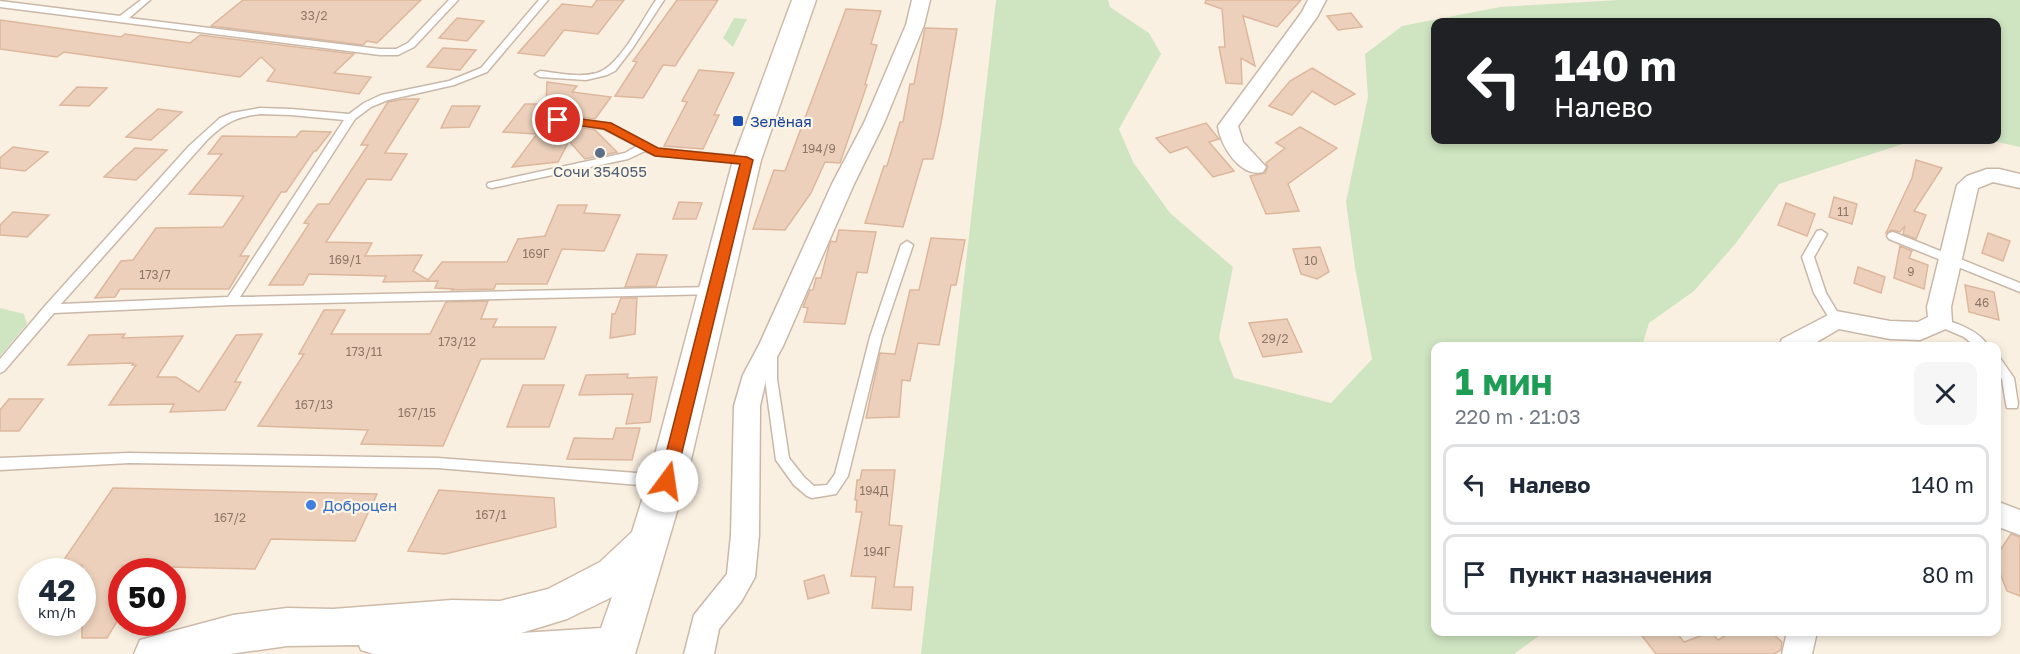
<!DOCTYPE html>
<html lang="ru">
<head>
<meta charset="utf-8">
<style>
  body { margin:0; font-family:"Golos Text",sans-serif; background:#f6f6f7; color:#1f2937; height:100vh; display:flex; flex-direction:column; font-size:22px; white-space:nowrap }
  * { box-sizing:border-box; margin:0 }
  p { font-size:20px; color:#747a83 }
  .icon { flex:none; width:33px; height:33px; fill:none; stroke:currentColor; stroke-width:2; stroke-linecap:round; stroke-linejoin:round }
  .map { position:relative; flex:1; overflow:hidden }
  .panel { position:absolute; left:1431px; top:342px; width:570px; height:294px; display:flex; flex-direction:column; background:#fff; border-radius:12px; box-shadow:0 3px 9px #0003 }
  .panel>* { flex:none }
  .banner { position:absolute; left:1431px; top:18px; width:570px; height:126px; border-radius:12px; box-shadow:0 3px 9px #0003; background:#202124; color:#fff; overflow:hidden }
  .speed { position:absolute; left:18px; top:558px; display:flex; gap:12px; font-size:30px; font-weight:700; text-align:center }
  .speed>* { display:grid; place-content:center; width:78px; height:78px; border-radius:50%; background:#fff; box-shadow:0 3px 9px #0003; line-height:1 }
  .speed small { font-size:15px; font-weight:400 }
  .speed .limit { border:9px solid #d22; background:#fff; color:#111 }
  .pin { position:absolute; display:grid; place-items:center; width:51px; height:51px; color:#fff; margin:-26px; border:3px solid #fff; border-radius:50%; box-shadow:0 2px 6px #0007 }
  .me { position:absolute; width:66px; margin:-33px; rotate:14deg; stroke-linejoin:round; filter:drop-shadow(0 0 4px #0008) }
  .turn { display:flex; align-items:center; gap:21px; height:126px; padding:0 24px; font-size:27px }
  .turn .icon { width:78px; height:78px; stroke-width:2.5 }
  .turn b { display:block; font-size:42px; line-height:51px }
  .round { display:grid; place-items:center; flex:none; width:63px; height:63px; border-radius:12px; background:#f6f6f7 }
  .head { display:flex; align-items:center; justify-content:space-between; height:102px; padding:0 24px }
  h1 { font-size:36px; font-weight:700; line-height:45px; color:#1e9e55 }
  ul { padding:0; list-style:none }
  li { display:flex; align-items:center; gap:18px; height:81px; margin:0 12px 9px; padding:0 12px; border:3px solid #e0e1e3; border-radius:12px }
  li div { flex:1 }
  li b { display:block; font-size:22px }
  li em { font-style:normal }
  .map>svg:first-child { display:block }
</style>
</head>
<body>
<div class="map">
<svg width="2020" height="654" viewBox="0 0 2020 654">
  <rect width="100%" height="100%" fill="#faf0e1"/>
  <g fill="#cfe5c1">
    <path d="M996,0h112l2,7 39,26 12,21 -42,75 14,33 37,51 63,54 -14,71 15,40 97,25 41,-44 -17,-92 -9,-65 22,-105 -3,-43 37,-28 98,-19 119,-7h401v147l-32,-7h8v-118h-560v118h505l-35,3 -127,41 -43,59 -42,48 -45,32 -7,23h-206v286h108l-30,22h-593z"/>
    <path d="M734,18l13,1 -14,28 -10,-9z"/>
    <path d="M0,308l24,6 3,10 -27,32z"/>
  </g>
  <g fill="#ecd0bb" stroke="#ddb79d" stroke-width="1.5">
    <path d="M243,0h178l-44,43 -10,-2 -4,4 -152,-19z"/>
    <path d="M597,0h27l-26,34 -34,-4 -20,26 -26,-3 44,-49 30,3z"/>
    <path d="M677,0h41l-43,66 -12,-1 -20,33 -28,-2 22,-34 -4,-1z"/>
    <path d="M1206,0h95l-24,27 -34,-11 12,50 -14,-8 1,26 -16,-1 -7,-36h6l-3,-38 -17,-6z"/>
    <path d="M846,9l35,2 -10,33 6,1 -12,39 2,1 -27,78 -15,-1 -14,31 -26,37 -32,-1 21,-59 11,1z"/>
    <path d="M1351,13l11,14 -24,3 -11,-14z"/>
    <path d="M457,18l27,3 -17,20 -28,-3z"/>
    <path d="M0,20l121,17 4,-3 65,9 10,-8 154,19 -20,19 37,4 -12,17 -92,-13 8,-11 -14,-13 -21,20 -176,-25 -7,5 -57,-8z"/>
    <path d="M925,28l32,1 -16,94 -8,36h-10l-20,68 -38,-4 19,-57h3l13,-44h3l7,-38h4z"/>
    <path d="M443,48l33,2 -16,20 -33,-3z"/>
    <path d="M1312,68l43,26 -20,11 -23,-14 -20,24 -23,-9 21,-25z"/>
    <path d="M699,70l35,3 -20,42h5l-16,34 -39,-3 23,-44 -5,-1z"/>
    <path d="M547,82l30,4 -5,6 39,5 -16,22 -37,-5 -7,6 3,3 41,7 22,22 -32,7 -16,-18 -11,21 -46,5 25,-33 -34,-2 22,-28h21z"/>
    <path d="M77,87l30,1 -18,18 -29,-1z"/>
    <path d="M405,99h14l-34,54 22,1 -16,26 -24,-1 -41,63 46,1 -7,13 57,-1 -9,16 15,9 14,-18h65l11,-23 27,-3 13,-31h29l-3,8 36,2 -16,36 -42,-2 -15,35h-51l-2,5 -42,1 1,-1 -18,-1 3,-7 -55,1 3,-6 -77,-2 -6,11h-34l40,-61 -5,-1 14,-19h11l39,-59h-7l27,-43z"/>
    <path d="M452,106h28l-11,21 -28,1z"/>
    <path d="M158,109l24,3 -31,28 -25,-3z"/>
    <path d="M1206,123l13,16 -10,3 25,29 -21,6 -26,-30 -17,6 -14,-15z"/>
    <path d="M1300,127l37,21 -49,36 11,27 -33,3 -16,-38 15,-3 3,-6 -2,-4 19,-15 -9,-5z"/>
    <path d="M301,131l30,1 -15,19h-2l-28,41h-5l-41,64h9l-20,33h-109l-5,8 -20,1 26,-37 12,-1 23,-32 67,-1 21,-31 -55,-2 33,-40h-14l14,-18 74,1z"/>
    <path d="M13,147l35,5 -23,19 -25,-3v-10z"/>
    <path d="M135,148l32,2 -31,30 -32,-3z"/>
    <path d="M1916,160l26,8 -28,43 12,4 -10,24 -13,-5 2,-8 -5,6 -8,-2 -6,3 26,-55z"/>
    <path d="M1834,197l23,7 -5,20 -23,-7z"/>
    <path d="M679,202l23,1 -6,16h-23z"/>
    <path d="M1786,203l29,11 -8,22 -29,-11z"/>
    <path d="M13,212l36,3 -22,22 -27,-2v-10z"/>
    <path d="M839,230l37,2 -9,41 -10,-1 -12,52 -41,-2 4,-14 -5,-1 7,-17h3l3,-12h5l8,-32 2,-5 5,1z"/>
    <path d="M1988,233l22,8 -7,20 -21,-8z"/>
    <path d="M931,238l34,2 -9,45h-5l-12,60 -21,-2 -8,38 -8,-1 -3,37 -33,1 14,-65 15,1 15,-64h9z"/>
    <path d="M1900,246l12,5 -3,7 19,7 -4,24 -30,-11z"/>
    <path d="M1320,247l9,25 -12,7 -16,-5 -8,-25z"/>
    <path d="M637,254l30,1 -11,31 -31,1z"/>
    <path d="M1858,267l27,10 -4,16 -27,-10z"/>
    <path d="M1965,285l29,7 5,28 -30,-8z"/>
    <path d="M621,298h16l-2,36 -25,4 2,-24h3z"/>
    <path d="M488,301l-7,18h16l-4,8h63l-12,32h-63l-38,87 -82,-2 7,-14 -110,-4 46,-72h-5l25,-44h21l-14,24h99l16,-32z"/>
    <path d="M1287,319l15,33 -39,5 -14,-34z"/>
    <path d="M125,334l-3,4 61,-2 -26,41h19l23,15 37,-57 26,-1 -27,48h6l-16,28 -55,2 4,-8 -65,1 27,-40h-4l1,-2 -65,2 21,-30z"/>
    <path d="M628,374l-1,4 30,-1 -7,45 -24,2 7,-30 -54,1 7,-20z"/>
    <path d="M523,385h41l-15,42h-42z"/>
    <path d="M9,399h34l-24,32h-19v-21z"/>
    <path d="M616,428h24l-8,32 -65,-1 7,-21 39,1z"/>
    <path d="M862,470h33l-6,55 13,1 -8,61h19l-2,23 -39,-2 4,-31 -25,-1 11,-64h-6l1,-12h-2l2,-20h3z"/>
    <path d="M113,488l264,6 -22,47 -84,-2 -16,30 -133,-3v47l-15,25h-25v-73l-21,-1z"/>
    <path d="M439,490l115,8 2,29 -111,27 -37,-3z"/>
    <path d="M2011,534l9,3v59l-13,-5 -8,-20v-19z"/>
    <path d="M824,575l5,18 -21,6 -4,-18z"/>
    <path d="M1639,632h37l8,10 27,-10 7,8 14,-8h39l11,10 -1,8 -7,4h-118z"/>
  </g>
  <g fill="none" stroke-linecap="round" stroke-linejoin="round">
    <defs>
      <g id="lane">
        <path d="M141,0h9l-21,18 251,31h16l12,-6 41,-43h9l-44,47 -16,8h-18l-380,-48v-6l120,15z"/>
        <path d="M539,0h9l-61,72 -33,13 -66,15 -17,7 -16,12 -115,178 473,-10 4,1 2,3 -2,3 -486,11 -177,8 -50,58 -4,2v-14l45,-53 144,-160 31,-28 12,-5 28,-5 31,1 58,5 15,-11 17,-8 68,-14 32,-13zM260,114l31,1 53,5 -116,177 -167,7 146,-164c18,-17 28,-23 53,-26z"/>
        <path d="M656,0h8l-32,49 -17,22 -8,4 -21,5 -46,-3 -5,-3 5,-3c18,2 39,7 57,2 23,-7 45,-53 59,-73z"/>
        <path d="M558,116l53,8 46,25 90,8 5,3 -5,3 -92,-8 -10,-4 -17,8 -136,29 -4,-1 -1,-2 1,-2 137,-30 12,-7 -33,-17 -50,-8 -1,-2z"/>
        <path d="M1821,230l6,4 -13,23 12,36 16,27 -6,4 -4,-1 -18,-30 -12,-36 15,-26z"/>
        <path d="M1893,232l127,51v9l-131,-53 -2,-3 2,-3z"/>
        <path d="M907,241l6,4 -31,92 -34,139 -12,18 -24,4 -5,-2 -13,-11 -18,-25 -11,-81v-26l2,-3h8l2,3v26l12,79 15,19 10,9 13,-1 8,-11 35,-137 31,-92z"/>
        <path d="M1940,318c16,5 40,13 48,28h-13l-11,-9 -28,-12 -2,-3z"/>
        <path d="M1996,356l4,2 14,20 4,26 -1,4h-10l-1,-4 -4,-25 -6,-8z"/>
        <path d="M129,453l309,5 225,17 5,2 2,4 -2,4 -5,2 -225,-19 -309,-5 -129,7v-12z"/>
      </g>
      <g id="street">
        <path d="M912,0h18l-6,25 -40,98 -30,61 -71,162 -16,29 -7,31 -1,129 -4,42 -14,25 -22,27 -5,25h-30l10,-39 33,-41 4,-39 3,-129 9,-31 16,-30 73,-161 32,-61 42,-98z"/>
        <path d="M1308,0h18l-9,17 -79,109 5,16 23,25 -3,5c-22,6 -43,-26 -45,-46l84,-114z"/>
        <path d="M1987,169h12l21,5v14l-27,-6 -15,6 -27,119 1,15 -4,6 -28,12 -30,-1 -51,-10 -29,17h-31l3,-7 54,-28 54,10 28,1 10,-5 -1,-10 30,-122 10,-9z"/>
        <path d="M1996,501l24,9v25l-24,-9z"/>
        <path d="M1787,632h30l-5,22h-30z"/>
      </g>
      <path id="secondary" d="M792,0h24l-55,160 -75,321 -51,173h-262l-12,-4 -2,-5 -72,1 -57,8h-96l6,-14 93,-25 54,-7 46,1 119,-9 48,1 48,-12 52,-27 32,-30 16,-51 85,-321zM612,597l-11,31 -80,5 46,-14z"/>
    </defs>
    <use href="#lane" stroke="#c9b8a9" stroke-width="3"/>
    <use href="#street" stroke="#c9b8a9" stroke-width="3"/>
    <use href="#secondary" stroke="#cebaa9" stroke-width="3"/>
    <use href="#lane" fill="#fff" fill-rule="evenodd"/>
    <use href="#street" fill="#fff" fill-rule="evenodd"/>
    <use href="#secondary" fill="#fff" fill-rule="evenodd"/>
  </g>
  <path fill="#ea580c" stroke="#983908" stroke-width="1.5" d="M558,116l53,7 47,25 89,9 6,3 -78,321 -3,5 -5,2 -6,-2 -2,-5 81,-317 -85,-8 -51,-27 -50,-7v-5z"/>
  <rect fill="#1a4fb4" stroke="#fdf5e6" stroke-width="2" x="732" y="115" width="12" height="12" rx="3"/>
  <circle fill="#5c6f8a" stroke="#fdf5e6" stroke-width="2" cx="600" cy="153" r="6"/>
  <circle fill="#3f7fe0" stroke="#fdf5e6" stroke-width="2" cx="311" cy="505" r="6"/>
  <g text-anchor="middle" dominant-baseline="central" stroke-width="4.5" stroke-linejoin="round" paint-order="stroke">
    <g font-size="12" fill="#8e7666">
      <text x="314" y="15">33/2</text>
      <text x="819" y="148">194/9</text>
      <text x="1843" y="211">11</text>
      <text x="536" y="253">169Г</text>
      <text x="345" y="259">169/1</text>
      <text x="1311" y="260">10</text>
      <text x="1911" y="271">9</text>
      <text x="155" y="274">173/7</text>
      <text x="1982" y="302">46</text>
      <text x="1275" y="338">29/2</text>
      <text x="457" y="341">173/12</text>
      <text x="364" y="351">173/11</text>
      <text x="314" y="404">167/13</text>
      <text x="417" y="412">167/15</text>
      <text x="874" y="490">194Д</text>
      <text x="491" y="514">167/1</text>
      <text x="230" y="517">167/2</text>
      <text x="877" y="551">194Г</text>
    </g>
    <g font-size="15" fill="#164399" stroke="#fdf5e6" text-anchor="start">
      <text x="750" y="121">Зелёная</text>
    </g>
    <g font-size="15" fill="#4e5e75" stroke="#fdf5e6">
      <text x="600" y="171">Сочи 354055</text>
    </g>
    <g font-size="15" fill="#366cbe" stroke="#fdf5e6" text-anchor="start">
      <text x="323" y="505">Доброцен</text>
    </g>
  </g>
</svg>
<div class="speed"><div>42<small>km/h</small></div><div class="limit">50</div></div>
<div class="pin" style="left:558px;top:120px;background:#d93025"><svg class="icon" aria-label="arrive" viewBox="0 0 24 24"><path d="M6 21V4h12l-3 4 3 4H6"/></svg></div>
<svg class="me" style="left:667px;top:481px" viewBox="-20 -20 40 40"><circle r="19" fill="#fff"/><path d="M0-13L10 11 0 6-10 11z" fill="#ea580c"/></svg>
<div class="banner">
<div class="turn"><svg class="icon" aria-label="left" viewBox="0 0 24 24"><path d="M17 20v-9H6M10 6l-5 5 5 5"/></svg><div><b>140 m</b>Налево</div></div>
</div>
<section class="panel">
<div class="head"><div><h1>1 мин</h1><p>220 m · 21:03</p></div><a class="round"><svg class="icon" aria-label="close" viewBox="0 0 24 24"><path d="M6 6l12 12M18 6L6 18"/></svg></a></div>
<ul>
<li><svg class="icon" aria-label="left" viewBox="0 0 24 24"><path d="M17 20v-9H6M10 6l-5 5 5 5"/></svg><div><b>Налево</b></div><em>140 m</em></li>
<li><svg class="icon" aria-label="arrive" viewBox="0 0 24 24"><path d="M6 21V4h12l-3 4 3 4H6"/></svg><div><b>Пункт назначения</b></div><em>80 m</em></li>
</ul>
</section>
</div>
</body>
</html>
